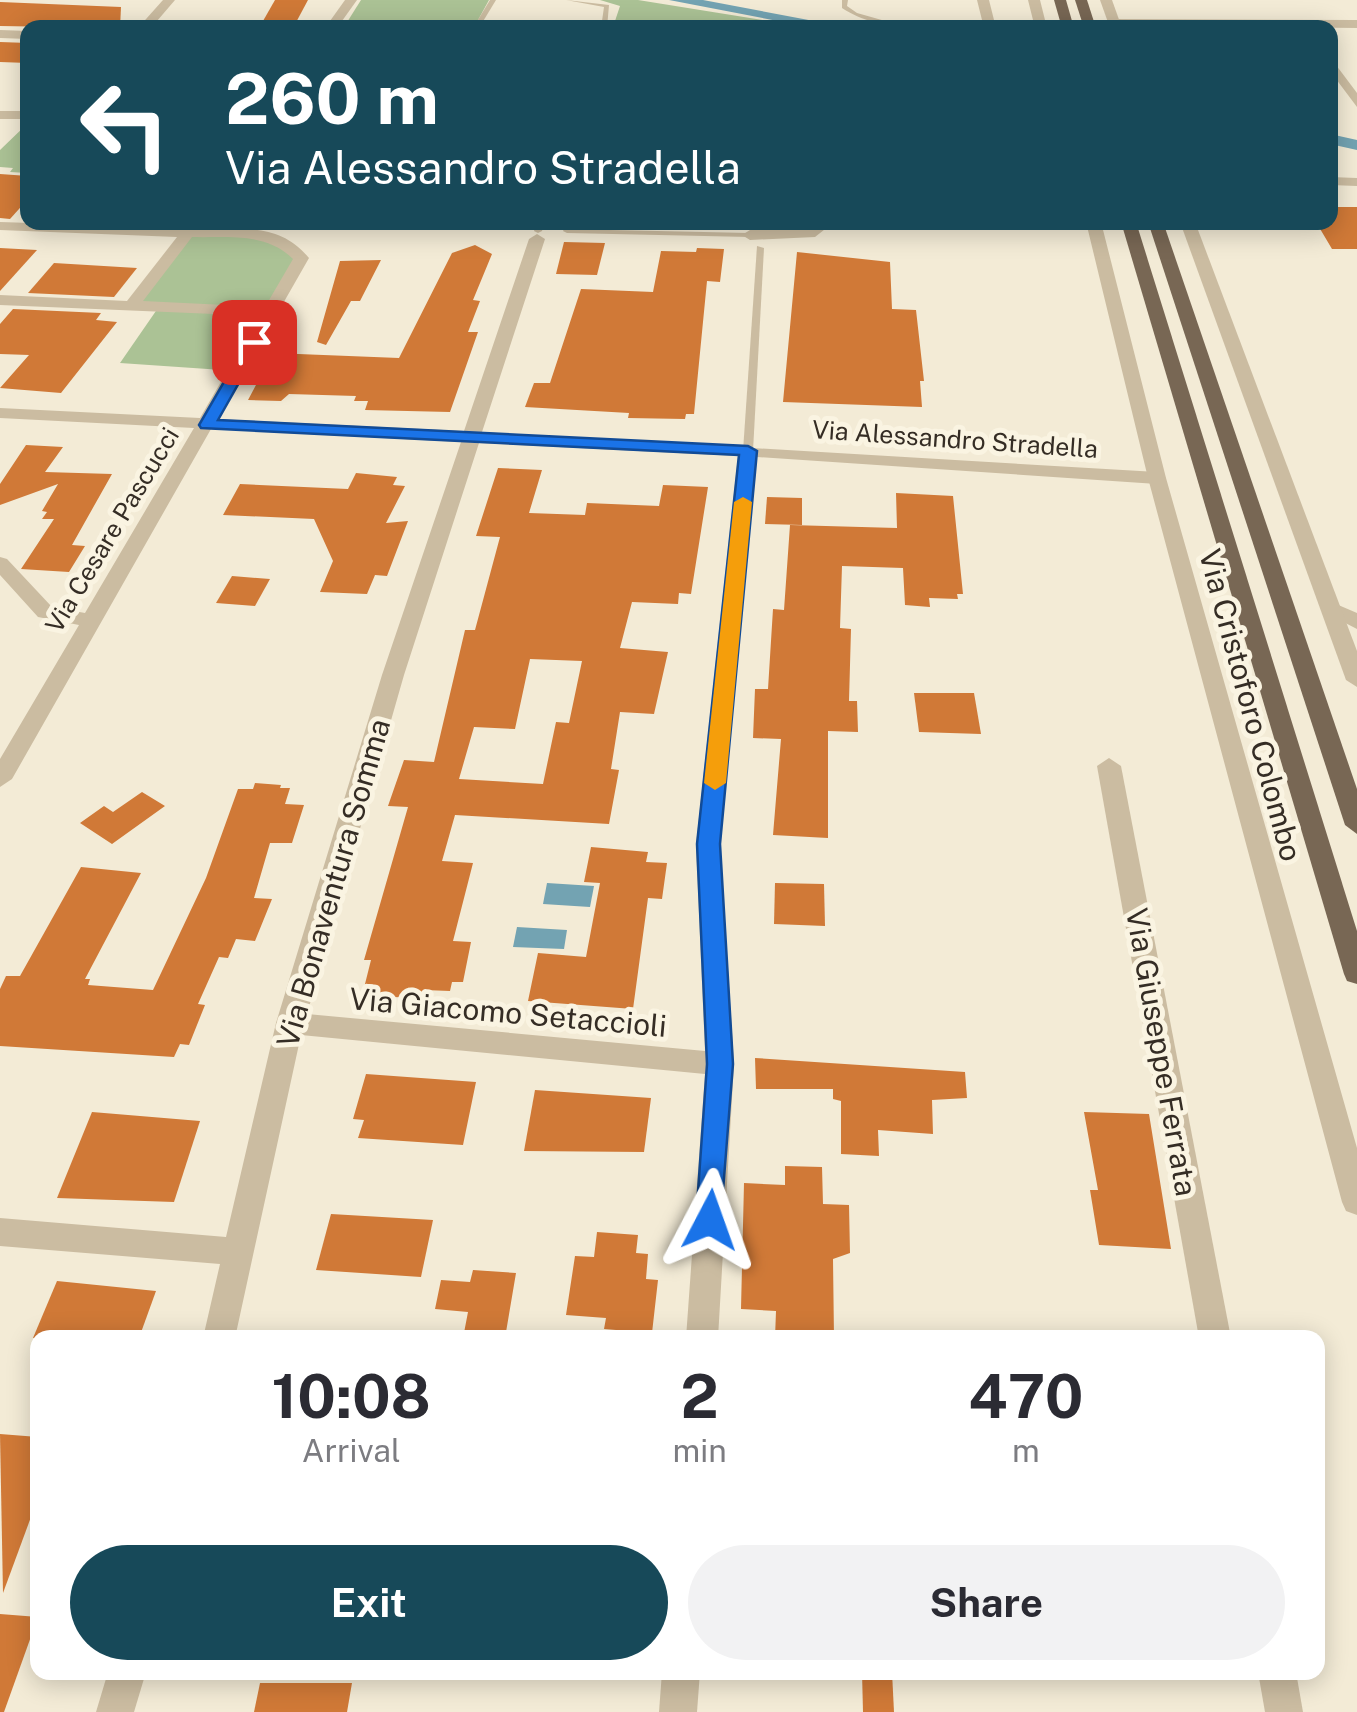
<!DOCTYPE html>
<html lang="en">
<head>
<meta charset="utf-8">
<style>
  body { margin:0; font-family:"Public Sans",sans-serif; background:#f2f2f3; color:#2b2b33; height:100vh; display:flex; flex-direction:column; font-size:38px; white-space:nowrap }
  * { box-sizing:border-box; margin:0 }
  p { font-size:32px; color:#7c7c81 }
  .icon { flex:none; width:55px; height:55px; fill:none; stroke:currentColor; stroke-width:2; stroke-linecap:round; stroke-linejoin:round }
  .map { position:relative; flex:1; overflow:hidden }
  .side { position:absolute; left:30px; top:1330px; width:1295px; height:350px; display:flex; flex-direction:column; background:#fff; border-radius:20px; box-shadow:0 5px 25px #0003 }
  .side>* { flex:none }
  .banner { position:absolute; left:20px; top:20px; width:1318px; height:210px; border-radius:20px; box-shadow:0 5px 25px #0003; background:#174959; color:#fff; overflow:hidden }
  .pin { position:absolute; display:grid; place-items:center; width:85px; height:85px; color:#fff; margin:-42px; border-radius:20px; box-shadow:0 5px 15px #0006 }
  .me { position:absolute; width:110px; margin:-55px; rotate:4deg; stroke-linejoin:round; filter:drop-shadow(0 0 8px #0008) }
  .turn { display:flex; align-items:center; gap:35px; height:210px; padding:0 40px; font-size:45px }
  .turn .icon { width:130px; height:130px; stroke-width:2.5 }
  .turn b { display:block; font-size:70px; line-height:85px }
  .eta { display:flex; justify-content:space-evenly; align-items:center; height:170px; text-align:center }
  .eta b { font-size:60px; font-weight:700; line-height:70px }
  .primary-button { display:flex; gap:20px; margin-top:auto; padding:20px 40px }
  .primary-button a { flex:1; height:115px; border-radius:60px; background:#174959; color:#fff; font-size:40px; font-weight:700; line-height:115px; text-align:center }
  .primary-button a+a { background:#f2f2f3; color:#2b2b33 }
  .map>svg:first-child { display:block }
</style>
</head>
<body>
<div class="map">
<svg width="1357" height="1712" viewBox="0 0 1357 1712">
  <rect width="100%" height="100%" fill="#f3ebd6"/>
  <g fill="#abc295">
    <path d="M361,0h128l-11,20 -51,7h-83z"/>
    <path d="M600,0h38l168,27h-193l7,-21z"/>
    <path d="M27,124v49l-17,-1 3,-4 -13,-1v-17z"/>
    <path d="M188,233l77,2 36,23 -64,113 -117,-8 38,-55 -27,-2z"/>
  </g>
  <g fill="#73a3b2">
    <path d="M547,883l47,3 -4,21 -47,-3z"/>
    <path d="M517,927l50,3 -3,19 -51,-2z"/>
  </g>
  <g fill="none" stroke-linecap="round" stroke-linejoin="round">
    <g fill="#73a3b2" fill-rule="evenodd">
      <path d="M669,0h34l148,28h-37z"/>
      <path d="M1330,134l27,6v10l-27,-6z"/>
    </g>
  </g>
  <g fill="#d07937" fill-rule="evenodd">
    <path d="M275,0h33l-15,28h-34z"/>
    <path d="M0,2l121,5 -1,21 -120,-2z"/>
    <path d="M0,42l28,1v20l-28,-1z"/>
    <path d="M0,174l28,2v23l-18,20 -10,-1z"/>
    <path d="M1330,207h27v42h-25l-16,-27h14z"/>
    <path d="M564,242l41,1 -8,32 -41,-1z"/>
    <path d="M475,245l17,9 -19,46 7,1 -12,31h10l-28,80 -85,-2 3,-9h-14l2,-5 -67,-2 -8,7 -33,-1 25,-47 126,5 53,-105z"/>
    <path d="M0,248l37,2 -37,41z"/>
    <path d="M697,248l27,1 -4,33 -13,-1 -13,133h-8l-1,5 -57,-1 1,-5 -104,-6 9,-24h16l31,-94 72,3 8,-41 35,1z"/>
    <path d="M797,252l93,10 2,47 24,1 8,71h-4l2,26 -139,-5z"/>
    <path d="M381,260l-21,41h-9l-25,44 -9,-3 23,-81z"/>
    <path d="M54,263l83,5 -23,29 -86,-4z"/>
    <path d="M13,309l88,4 -5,7 21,2 -56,71 -61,-5 29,-33 -29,-1v-30z"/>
    <path d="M26,445l37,2 -18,25 67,2 -40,71 13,1 -16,26 -48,-3 33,-50h-12l5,-7 -5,-1 16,-27 -58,21v-21z"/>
    <path d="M498,468l44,2 -13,43 56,2 2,-12 72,3 4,-21 45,2 -17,107 -12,-1 -1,11 -46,-2 -12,46 48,4 -14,62 -34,-2 -9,57 8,1 -10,54 -154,-9 -13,46 31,2 -20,78 18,1 -8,40h-11l-2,9 -26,-1 -2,8 -60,-2 9,-36h-7l44,-153 -20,-1 16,-46 30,2 31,-132h10l25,-93 -24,-1zM530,659l52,2 -13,62 -13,-1 -13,62 -84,-5 15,-52 41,2z"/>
    <path d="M356,473l41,4 -4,8 12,1 -19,37 22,-2 -21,55 -12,-1 -8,19 -47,-2 13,-31 -19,-42 -91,-4 17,-31 108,5z"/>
    <path d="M896,493l57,3 10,98h-6l1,5 -29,-1 1,9 -25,-2 -2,-37 -61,-2 -2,62 11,1 -2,72h8l1,31 -30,-1v107l-55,-3 8,-96 -28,-1 2,-49h13l5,-80 11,1 6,-85 107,3z"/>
    <path d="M767,497l35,1v27l-37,-1z"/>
    <path d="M232,576l38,3 -15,27 -39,-3z"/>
    <path d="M914,693h60l7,41 -62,-2z"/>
    <path d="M255,783l26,2 -1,3h10l-5,16 19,1 -12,38h-22l-16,55 18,1 -17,42 -19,-2 -8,19 -9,-1 -21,47 7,1 -16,40 -9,-1 -6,13 -174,-11v-57l6,-13h14l61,-109 60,6 -56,106h5l-2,6 65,5 53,-112 32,-89h15z"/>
    <path d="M142,792l23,14 -53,38 -32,-21 24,-17 9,6z"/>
    <path d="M591,847l57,5 -2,10 21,1 -5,36 -14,-1 -15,111 -105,-8 10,-48 48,4 14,-74 -16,-1z"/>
    <path d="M775,883l49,1 1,42 -51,-2z"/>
    <path d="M755,1058l210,14 2,26 -35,2 1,34 -55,-4 1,26 -38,-2v-53l-8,-2v-10h-77z"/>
    <path d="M366,1074l110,8 -13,63 -105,-7 6,-18 -11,-1z"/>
    <path d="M535,1090l116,8 -7,54 -120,-1z"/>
    <path d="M92,1112l108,9 -26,81 -117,-4z"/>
    <path d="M1084,1112l65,2 22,135 -72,-4 -9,-55h8z"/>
    <path d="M785,1166l37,1 1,37 26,1 1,48 -17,6 1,79h-59l1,-27 -35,-2 3,-126 41,2z"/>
    <path d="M331,1214l102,6 -12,57 -105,-7z"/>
    <path d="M597,1232l41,3 -2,18 12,1 -2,25 12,1 -6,53 -48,-4 2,-11 -40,-3 9,-59 19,1z"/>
    <path d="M473,1270l43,3 -11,65h-42l5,-26 -33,-3 6,-29 29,2z"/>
    <path d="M57,1281l99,10 -17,47h-106z"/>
    <path d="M0,1434l38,3v61l-35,95z"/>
    <path d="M0,1614l38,3 -34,95h-4z"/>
    <path d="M862,1672h30l2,40h-31z"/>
    <path d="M260,1683h92l-5,29h-93z"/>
  </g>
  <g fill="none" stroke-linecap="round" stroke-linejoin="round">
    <g fill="#cbbca1" fill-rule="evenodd">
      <path d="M490,0h6l-17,28h-6z"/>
      <path d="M566,0l43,5 -2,23h-6l3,-21z"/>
      <path d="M842,0h6l-1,6 10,7 53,15c-22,0 -50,-8 -68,-20z"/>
      <path d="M537,222h8l-3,9 -4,2 -4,-2z"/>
      <path d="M564,229l186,4 4,2 -4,2 -183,-4 -4,-2z"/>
      <path d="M757,246l7,2 -11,203 -5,3 -5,-3z"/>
    </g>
    <g fill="#cbbca1" fill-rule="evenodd">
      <path d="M163,0h12l-24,28h-13z"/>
      <path d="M345,0h12l-20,28h-12z"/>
      <path d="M977,0h12l7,28h-12z"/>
      <path d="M1114,19l243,1v8l-247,-3z"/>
      <path d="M0,30l28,1v8l-28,-1z"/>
      <path d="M1330,57l27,36v14l-27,-36z"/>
      <rect x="0" y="111" width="28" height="8"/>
      <path d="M1330,177l27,1v8l-27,-1z"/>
      <path d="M0,222l184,6 4,-6h14l-3,6c43,2 80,-6 110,30l-92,161 247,12 65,-192 8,-5 8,5 -63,193 675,40 9,6 -9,6 -400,-27 -37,388 14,219 -16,274h-32l19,-264 -404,-39 -66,303h-32l17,-74 -220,-18v-28l226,19 50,-214 106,-348 79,-233 -250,-13 -199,350 -12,8v-28l79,-134 -41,-8 -38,-42v-18l7,2 45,48 33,6 109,-185 -194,-10v-10l200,10 59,-102 -259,-11v-10l127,6 50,-64 -177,-7zM192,237c36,1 74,-5 101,22l-28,48 -122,-6zM479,443l259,13 -42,389 9,206 -398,-37 97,-339z"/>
      <path d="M817,222h17l-19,15 -65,3 -8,-5 8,-5 61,-2z"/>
      <path d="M1329,601l28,12v16l-35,-18v-8z"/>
      <path d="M1109,758l12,8 110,572h-32l-102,-572z"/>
      <path d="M108,1672h38l-12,40h-38z"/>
      <path d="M662,1672h38l-3,40h-38z"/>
      <path d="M1258,1672h38l7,40h-38z"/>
    </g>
    <g fill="#cbbca1" fill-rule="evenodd">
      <path d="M1028,0h12l7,28h-12z"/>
      <path d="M1100,0h12l10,28h-12z"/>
      <path d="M1086,222h15l65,256 191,670v67l-11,-4 -4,-9 -194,-724z"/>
      <path d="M1180,222h15l162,429v36l-11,-7z"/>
    </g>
    <g fill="#786754" fill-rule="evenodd">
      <path d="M1054,0h12l8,28h-12z"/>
      <path d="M1075,0h12l9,28h-12z"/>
      <path d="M1121,222h15l221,709v53l-10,-3 -3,-7z"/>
      <path d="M1148,222h15l194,567v45l-12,-9z"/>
    </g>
  </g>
  <path fill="#1a73e8" stroke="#114b97" stroke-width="2.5" d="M254,337l8,5 -44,78 530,26 9,5 -37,393 13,220 -13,165 -10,4 -10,-4 -4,-9 11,-156 -10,-220 42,-389 -538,-27 -2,-3 48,-83z"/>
  <path fill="#f59e0b" d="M743,497l9,5 -26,281 -11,7 -11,-7 30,-281z"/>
  <g text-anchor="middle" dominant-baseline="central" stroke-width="10" stroke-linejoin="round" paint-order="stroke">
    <g font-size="25" fill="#352d25" stroke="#faf4e2">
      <text transform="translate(955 439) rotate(4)">Via Alessandro Stradella</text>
      <text transform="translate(112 530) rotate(-59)">Via Cesare Pascucci</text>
    </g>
    <g font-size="30" fill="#352d25" stroke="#faf4e2">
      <text transform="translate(1251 705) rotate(75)">Via Cristoforo Colombo</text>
      <text transform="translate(333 883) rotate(-74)">Via Bonaventura Somma</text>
      <text transform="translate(508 1012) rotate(5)">Via Giacomo Setaccioli</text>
      <text transform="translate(1162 1052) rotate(80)">Via Giuseppe Ferrata</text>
    </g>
  </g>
</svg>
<div class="pin" style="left:254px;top:342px;background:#d93025"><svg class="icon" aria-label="arrive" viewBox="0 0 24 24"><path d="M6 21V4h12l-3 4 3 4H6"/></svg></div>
<svg class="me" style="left:710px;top:1220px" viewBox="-20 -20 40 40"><path d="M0-17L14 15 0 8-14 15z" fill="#1a73e8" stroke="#fff" stroke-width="4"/></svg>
<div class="banner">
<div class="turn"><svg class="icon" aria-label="left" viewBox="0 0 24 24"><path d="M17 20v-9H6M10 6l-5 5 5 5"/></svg><div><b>260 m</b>Via Alessandro Stradella</div></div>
</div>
<section class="side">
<div class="eta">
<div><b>10:08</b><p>Arrival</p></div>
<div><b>2</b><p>min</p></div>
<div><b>470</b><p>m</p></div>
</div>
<div class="primary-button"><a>Exit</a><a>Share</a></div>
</section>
</div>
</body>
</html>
